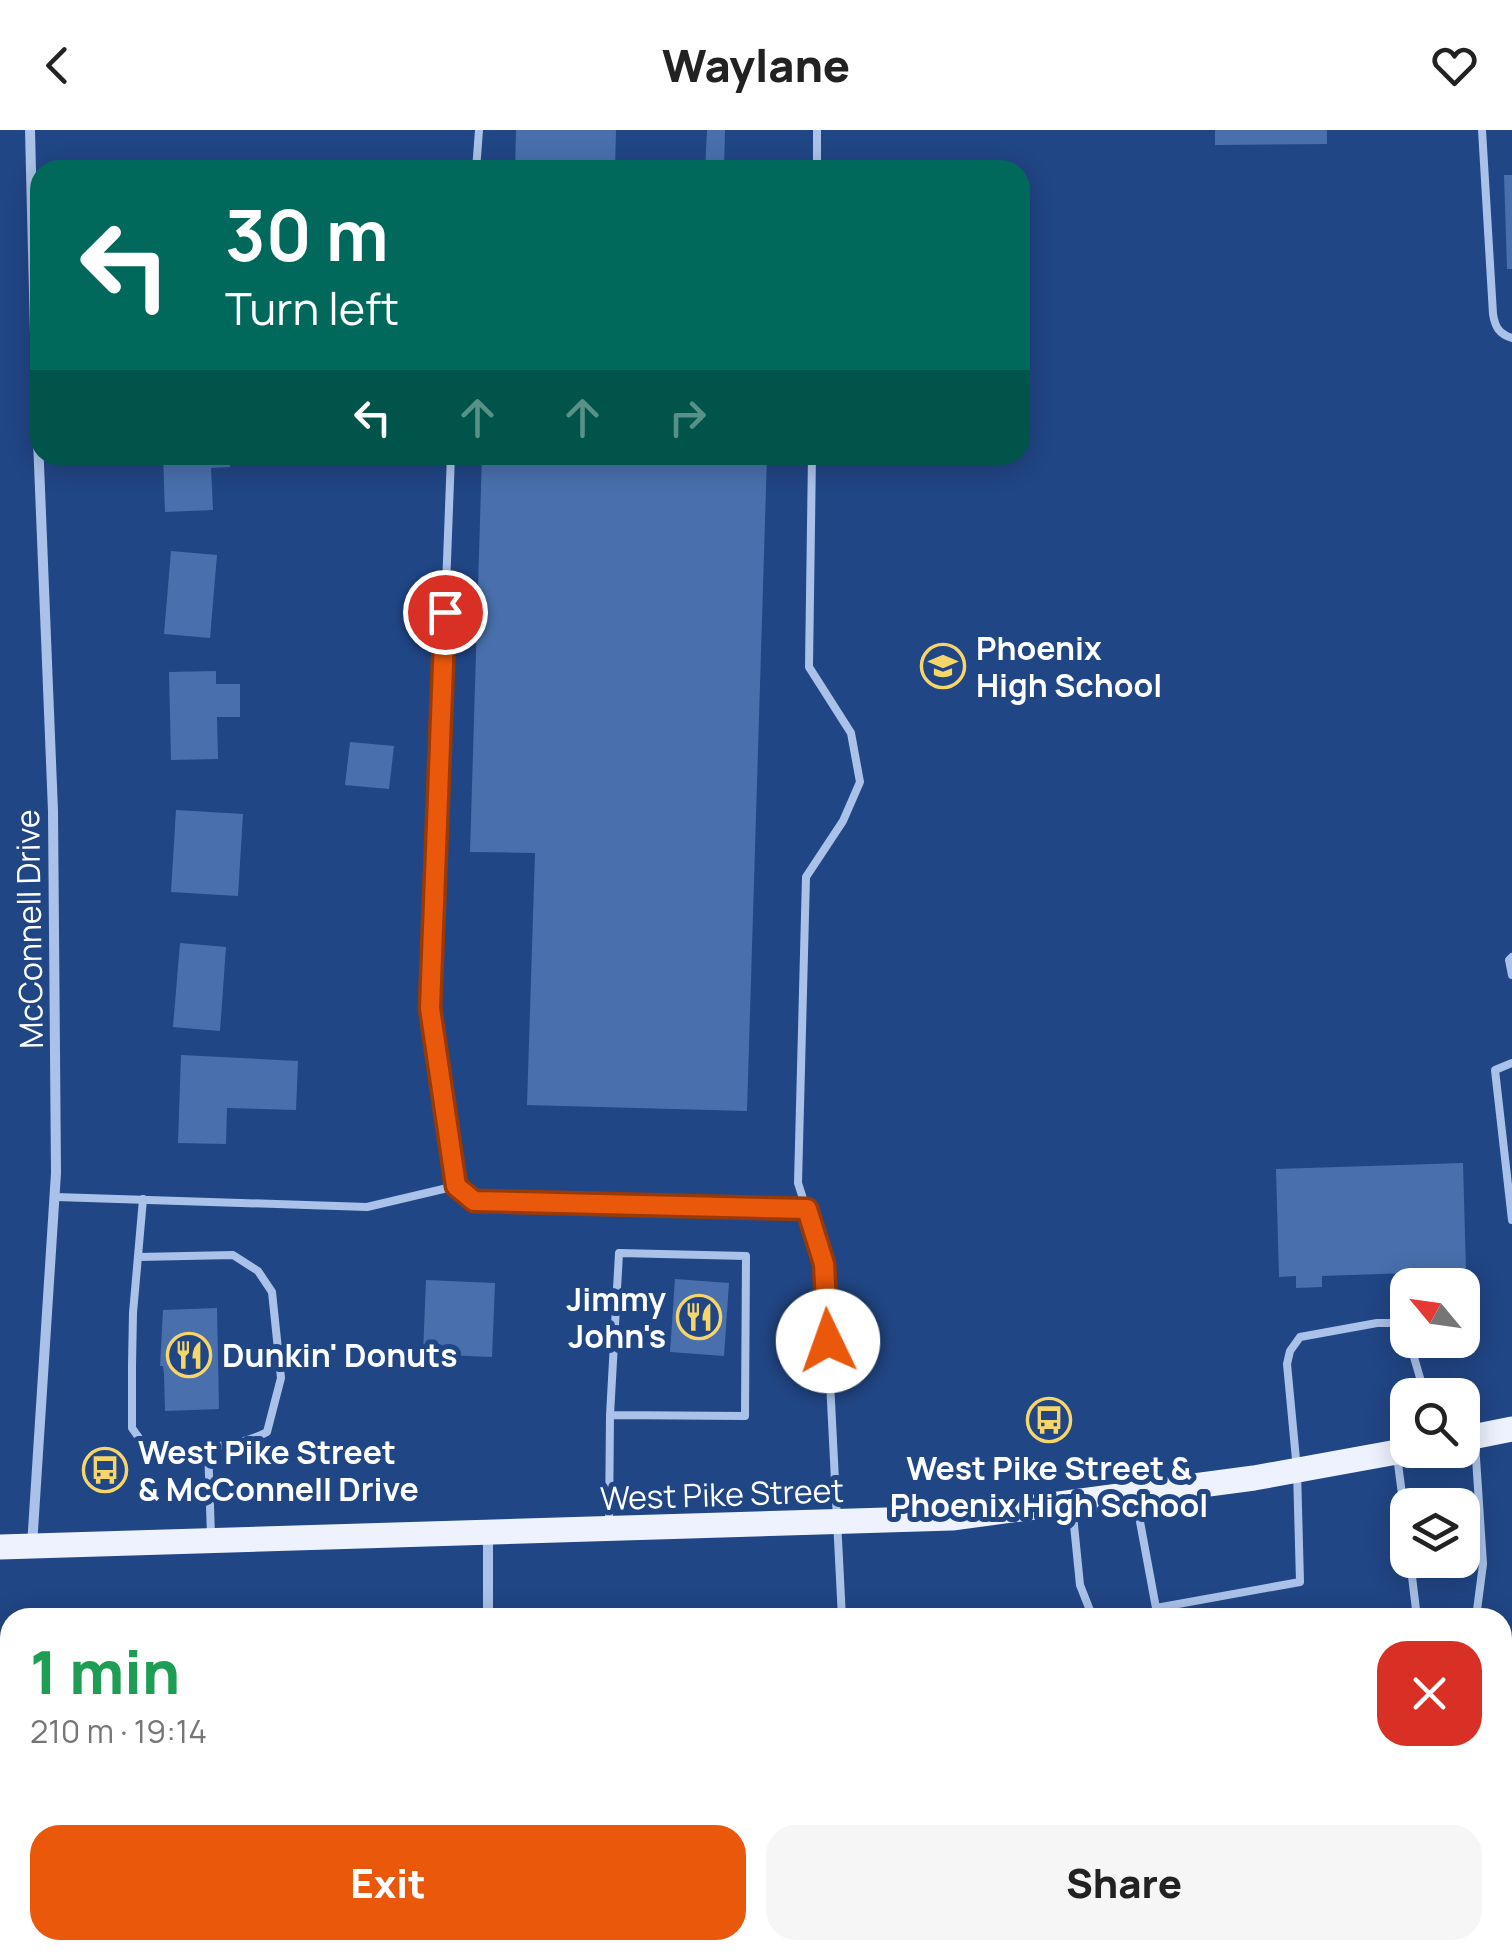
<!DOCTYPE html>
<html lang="en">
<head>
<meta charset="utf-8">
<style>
  body { margin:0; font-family:Manrope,sans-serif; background:#f6f6f6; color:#222; height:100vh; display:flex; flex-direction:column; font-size:38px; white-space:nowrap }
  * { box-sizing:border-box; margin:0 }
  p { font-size:32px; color:#767676 }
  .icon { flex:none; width:55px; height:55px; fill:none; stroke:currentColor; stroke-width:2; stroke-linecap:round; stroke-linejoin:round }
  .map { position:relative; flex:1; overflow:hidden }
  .panel { position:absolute; left:0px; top:1478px; width:1512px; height:352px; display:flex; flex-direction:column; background:#fff; border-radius:30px 30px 0 0; box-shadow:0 5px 25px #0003 }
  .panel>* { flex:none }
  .banner { position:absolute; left:30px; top:30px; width:1000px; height:305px; border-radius:30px; box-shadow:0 5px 25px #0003; background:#00695c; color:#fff; overflow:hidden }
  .needle { width:65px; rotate:299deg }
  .tools { position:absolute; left:1390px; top:1138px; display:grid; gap:20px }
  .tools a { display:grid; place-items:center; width:90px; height:90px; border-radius:20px; background:#fff; box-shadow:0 5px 25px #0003; font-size:50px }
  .pin { position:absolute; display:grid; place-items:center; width:85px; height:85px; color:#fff; margin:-42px; border:5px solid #fff; border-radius:50%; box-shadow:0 2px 10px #0007 }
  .me { position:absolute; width:110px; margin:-55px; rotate:357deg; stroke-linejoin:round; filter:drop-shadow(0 0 8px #0008) }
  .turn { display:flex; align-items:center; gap:35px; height:210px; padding:0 30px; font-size:45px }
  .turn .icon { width:130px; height:130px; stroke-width:2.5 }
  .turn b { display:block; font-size:70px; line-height:85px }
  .lanes { display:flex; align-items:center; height:95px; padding:0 30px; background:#0003; justify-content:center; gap:50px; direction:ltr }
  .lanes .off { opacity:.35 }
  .round { display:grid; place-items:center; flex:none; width:105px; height:105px; border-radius:30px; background:#f6f6f6 }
  .overview { display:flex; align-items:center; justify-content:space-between; height:170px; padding:0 30px }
  h1 { font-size:60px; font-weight:800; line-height:75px; color:#1e9e55 }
  .button { display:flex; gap:20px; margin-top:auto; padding:20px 30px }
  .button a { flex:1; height:115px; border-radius:30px; background:#ea580c; color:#fff; font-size:40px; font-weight:800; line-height:115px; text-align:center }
  .button a+a { background:#f6f6f6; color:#222 }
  header { display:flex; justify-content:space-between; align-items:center; height:130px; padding:0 30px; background:#fff; font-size:45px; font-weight:800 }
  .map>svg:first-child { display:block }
</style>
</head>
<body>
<header><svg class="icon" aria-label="back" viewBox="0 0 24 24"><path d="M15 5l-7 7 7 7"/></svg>Waylane<svg class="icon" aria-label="heart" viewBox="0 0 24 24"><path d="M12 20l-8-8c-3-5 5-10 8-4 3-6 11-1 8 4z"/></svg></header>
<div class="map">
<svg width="1512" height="1829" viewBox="0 0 1512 1829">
  <rect width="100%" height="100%" fill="#214685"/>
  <g fill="#4970ad">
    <path d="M516,0h100l-1,40h-100z"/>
    <path d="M707,0h18l-1,40h-19z"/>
    <path d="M1215,0h112v14l-112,1z"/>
    <path d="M163,34l50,3v3h-51z"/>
    <path d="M1504,45h8v94h-5z"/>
    <path d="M163,325h66l1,12 -19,1 2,42 -48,2z"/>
    <path d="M482,325h285l-20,656 -220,-6 8,-252 -65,-1z"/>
    <path d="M171,421l46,4 -7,83 -46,-4z"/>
    <path d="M216,541v13h24v33h-23l1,42 -47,1 -2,-88z"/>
    <path d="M350,612l44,4 -5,43 -44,-4z"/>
    <path d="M176,680l67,4 -5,82 -67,-4z"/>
    <path d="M180,813l46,4 -6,84 -47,-4z"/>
    <path d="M181,925l117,6 -2,49 -69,-2 -1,36 -48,-1z"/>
    <path d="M1463,1033l3,108 -144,5v11l-26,1v-12l-17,1 -3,-108z"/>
    <path d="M675,1149l54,4 -5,73 -54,-4z"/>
    <path d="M426,1150l69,3 -3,74 -69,-3z"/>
    <path d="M217,1178l2,101 -54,2 -1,-37 -1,-8h-3l3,-56z"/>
    <rect x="22" y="1820" width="54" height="9"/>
  </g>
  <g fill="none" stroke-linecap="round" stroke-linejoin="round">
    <g stroke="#aac2e9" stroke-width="8">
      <path d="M1482,0l11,184c2,13 6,20 19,24"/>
      <path d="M476,40l3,-40"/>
      <path d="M817,40v-40"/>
      <path d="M451,325l-21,554 26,177 18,15 333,8"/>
      <path d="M812,325l-3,212 42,66 9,49 -17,39 -37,56 -8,306 26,81 18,354"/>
      <path d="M1512,827l-3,3 3,15"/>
      <path d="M1512,933l-17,7 17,150"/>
      <path d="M56,1067l311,10 89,-21"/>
      <path d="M138,1127l95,-2 25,16 14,21 9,86 -14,54c-29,16 -90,21 -123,13l-12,-17v-63l1,-52 10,-114"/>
      <path d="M1409,1210l16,55"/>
      <path d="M1475,1313l8,121 -7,54"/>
      <path d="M208,1315l3,91"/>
      <path d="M1397,1326l11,84"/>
      <path d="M1136,1370l20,108 144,-26 -3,-112 -10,-106 3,-13 10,-14 77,-14h16l15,13"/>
      <path d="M1072,1375l8,80 13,33"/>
      <path d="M609,1396l1,-111 9,-162 127,3 -1,160 -135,-1"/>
      <path d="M1410,1430l7,58"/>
      <path d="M1502,1802h10"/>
      <path d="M1310,1829l5,-9"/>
    </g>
    <g stroke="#aac2e9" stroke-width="10">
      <path d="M30,0l7,285 16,396 3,362 -24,373"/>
      <path d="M488,1488v-84"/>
      <path d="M499,1820l1,9"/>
    </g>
    <g stroke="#edf2fe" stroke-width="25">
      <path d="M1462,1309l50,-10"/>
      <path d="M0,1417l952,-29 302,-40 154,-28"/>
    </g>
  </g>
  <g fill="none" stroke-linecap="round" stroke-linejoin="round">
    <defs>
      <path id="route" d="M445,482l-15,396 26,178 18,15 333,8 17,55 4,77"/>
    </defs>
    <use href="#route" stroke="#983908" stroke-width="25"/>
    <use href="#route" stroke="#ea580c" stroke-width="18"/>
  </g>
  <defs>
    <symbol id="school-ring" viewBox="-11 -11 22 22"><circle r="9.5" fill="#214685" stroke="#f6d66b" stroke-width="1.5"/><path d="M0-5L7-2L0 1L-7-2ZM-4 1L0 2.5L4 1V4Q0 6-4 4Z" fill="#f6d66b"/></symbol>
    <symbol id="restaurant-ring" viewBox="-11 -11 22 22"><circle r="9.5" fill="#214685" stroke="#f6d66b" stroke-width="1.5"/><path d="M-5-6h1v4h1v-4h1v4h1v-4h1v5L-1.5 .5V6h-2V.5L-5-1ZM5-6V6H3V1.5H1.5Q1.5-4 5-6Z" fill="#f6d66b"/></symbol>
    <symbol id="bus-ring" viewBox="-11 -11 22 22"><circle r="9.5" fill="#214685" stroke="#f6d66b" stroke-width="1.5"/><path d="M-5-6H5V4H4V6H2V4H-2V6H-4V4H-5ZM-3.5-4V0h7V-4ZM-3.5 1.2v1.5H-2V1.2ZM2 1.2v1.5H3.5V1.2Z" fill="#f6d66b"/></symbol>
  </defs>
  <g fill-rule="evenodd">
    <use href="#school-ring" x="918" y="511" width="50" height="50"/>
    <use href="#restaurant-ring" x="674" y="1162" width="50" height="50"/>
    <use href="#restaurant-ring" x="164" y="1200" width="50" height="50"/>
    <use href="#bus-ring" x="1024" y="1265" width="50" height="50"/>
    <use href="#bus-ring" x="80" y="1315" width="50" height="50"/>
  </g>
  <g text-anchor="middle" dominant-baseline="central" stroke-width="10" stroke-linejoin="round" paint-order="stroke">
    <g font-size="32" font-weight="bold" fill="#fff" stroke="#214685" text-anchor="start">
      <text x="976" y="518">Phoenix<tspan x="976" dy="37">High School</tspan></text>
      <text x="666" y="1169" text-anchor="end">Jimmy<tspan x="666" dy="37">John's</tspan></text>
      <text x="222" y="1225">Dunkin' Donuts</text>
      <text x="138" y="1322">West Pike Street<tspan x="138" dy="37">&amp; McConnell Drive</tspan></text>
      <text x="1049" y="1338" text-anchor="middle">West Pike Street &amp;<tspan x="1049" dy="37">Phoenix High School</tspan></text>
    </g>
    <g font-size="32" fill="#fff" stroke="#214685">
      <text transform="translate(29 799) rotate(-91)">McConnell Drive</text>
      <text transform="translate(722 1364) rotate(-2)">West Pike Street</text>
    </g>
  </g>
</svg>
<div class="tools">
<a><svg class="needle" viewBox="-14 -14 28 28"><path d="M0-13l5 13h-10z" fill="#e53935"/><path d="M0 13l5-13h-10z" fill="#767676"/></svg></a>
<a><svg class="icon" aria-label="search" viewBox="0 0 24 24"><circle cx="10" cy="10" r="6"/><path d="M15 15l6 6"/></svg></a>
<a><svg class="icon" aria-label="layers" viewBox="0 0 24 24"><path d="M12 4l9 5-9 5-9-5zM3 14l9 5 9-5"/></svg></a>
</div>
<div class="pin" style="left:445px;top:482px;background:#d93025"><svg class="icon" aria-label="arrive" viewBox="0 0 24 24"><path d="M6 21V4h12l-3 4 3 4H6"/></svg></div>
<svg class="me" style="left:828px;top:1211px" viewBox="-20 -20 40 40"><circle r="19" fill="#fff"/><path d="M0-13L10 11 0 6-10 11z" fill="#ea580c"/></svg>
<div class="banner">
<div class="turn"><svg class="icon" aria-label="left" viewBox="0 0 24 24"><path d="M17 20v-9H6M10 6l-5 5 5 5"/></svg><div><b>30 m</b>Turn left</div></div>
<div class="lanes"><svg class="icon" aria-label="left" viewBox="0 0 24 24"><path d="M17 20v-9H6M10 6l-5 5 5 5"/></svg><svg class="icon off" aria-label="ahead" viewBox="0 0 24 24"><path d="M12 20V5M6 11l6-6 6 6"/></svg><svg class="icon off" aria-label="ahead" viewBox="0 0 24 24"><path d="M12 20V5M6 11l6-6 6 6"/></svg><svg class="icon off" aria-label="right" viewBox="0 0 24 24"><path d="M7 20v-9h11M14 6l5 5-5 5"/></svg></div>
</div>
<section class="panel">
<div class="overview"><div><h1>1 min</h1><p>210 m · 19:14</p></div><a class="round" style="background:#d93025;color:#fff"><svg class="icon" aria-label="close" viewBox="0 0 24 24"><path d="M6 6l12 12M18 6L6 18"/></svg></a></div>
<div class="button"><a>Exit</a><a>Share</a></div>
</section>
</div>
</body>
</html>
